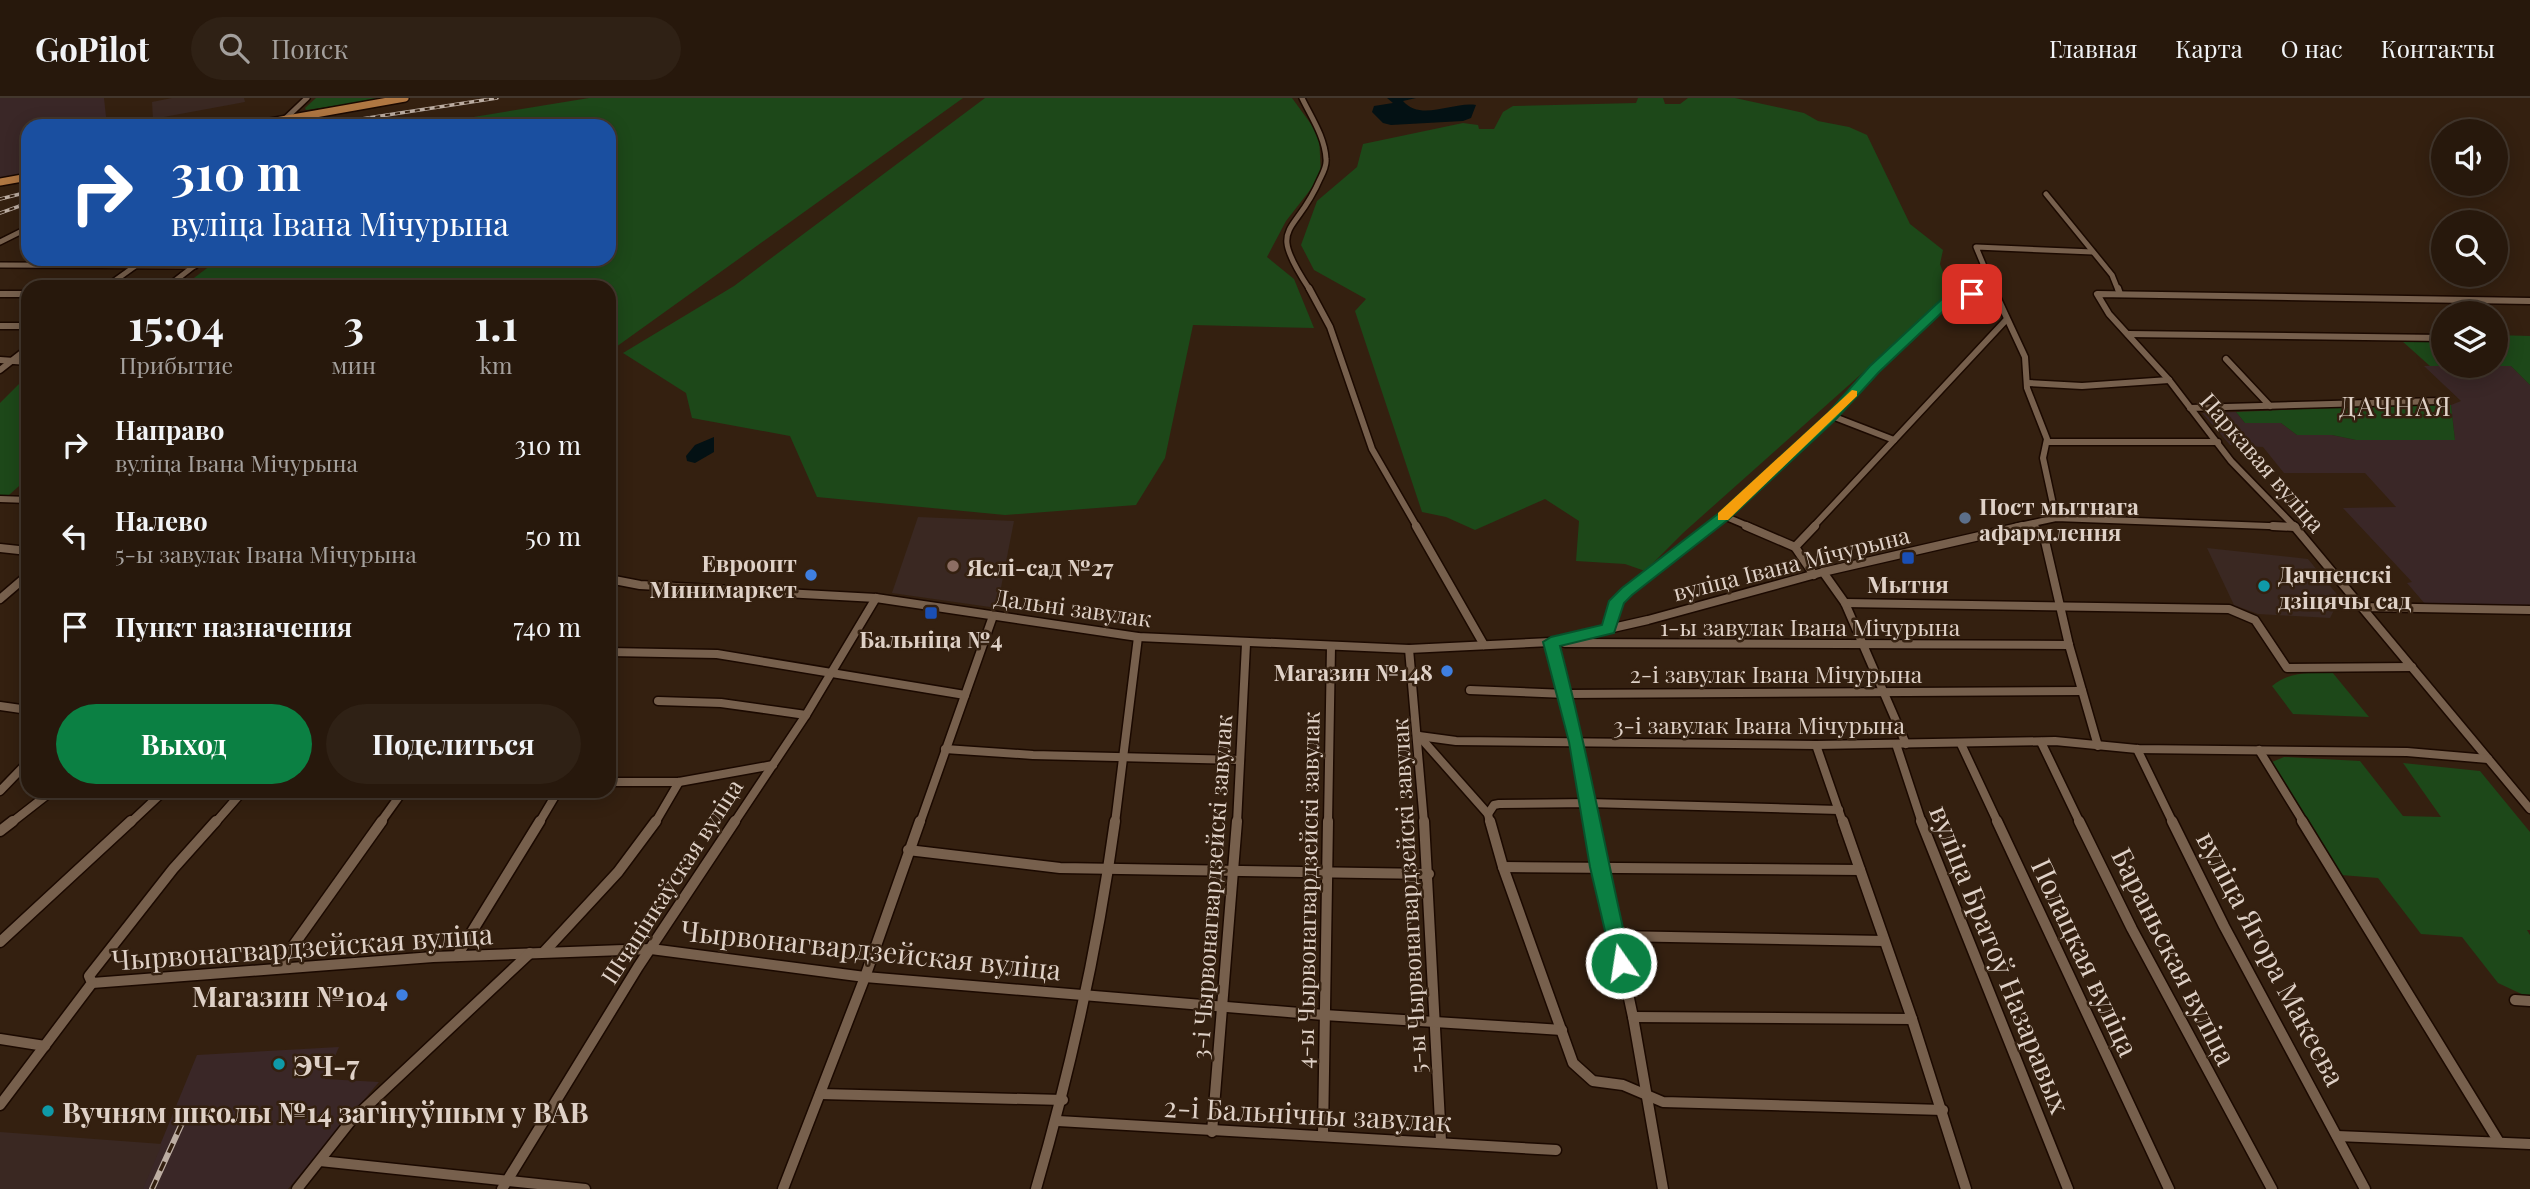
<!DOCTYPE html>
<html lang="ru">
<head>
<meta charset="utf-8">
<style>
  body { margin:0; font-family:"Playfair Display",serif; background:#2f2115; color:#f1f3f6; height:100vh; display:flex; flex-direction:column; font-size:26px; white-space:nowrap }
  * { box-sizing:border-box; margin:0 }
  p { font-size:23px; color:#a4a09d }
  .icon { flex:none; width:38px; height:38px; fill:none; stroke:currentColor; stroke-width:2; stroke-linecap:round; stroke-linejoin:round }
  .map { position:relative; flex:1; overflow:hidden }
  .side { position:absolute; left:21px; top:182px; width:595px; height:518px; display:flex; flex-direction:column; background:#27180c; border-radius:21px; box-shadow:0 4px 18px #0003,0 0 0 2px #43372d }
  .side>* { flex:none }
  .guide { position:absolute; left:21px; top:21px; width:595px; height:147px; border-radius:21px; box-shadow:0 4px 18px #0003,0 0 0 2px #43372d; background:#1a4fa0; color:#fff; overflow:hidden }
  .tools { position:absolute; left:2431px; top:21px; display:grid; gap:14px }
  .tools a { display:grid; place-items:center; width:77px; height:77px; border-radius:50%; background:#27180c; box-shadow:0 4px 18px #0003,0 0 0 2px #43372d; font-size:35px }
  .pin { position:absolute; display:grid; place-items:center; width:60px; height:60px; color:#fff; margin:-30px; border-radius:14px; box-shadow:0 4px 10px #0006 }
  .me { position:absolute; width:77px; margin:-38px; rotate:347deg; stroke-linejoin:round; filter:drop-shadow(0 0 5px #0008) }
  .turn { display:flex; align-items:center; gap:24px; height:147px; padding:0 35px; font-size:32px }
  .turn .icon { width:91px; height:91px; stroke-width:2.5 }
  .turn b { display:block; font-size:49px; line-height:60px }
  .eta { display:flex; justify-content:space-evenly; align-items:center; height:119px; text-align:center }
  .eta b { font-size:42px; font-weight:700; line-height:49px }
  .cta { display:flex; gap:14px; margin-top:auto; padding:14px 35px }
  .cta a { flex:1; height:80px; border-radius:42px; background:#0b8043; color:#fff; font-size:28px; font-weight:700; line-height:80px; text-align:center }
  .cta a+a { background:#2f2115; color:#f1f3f6 }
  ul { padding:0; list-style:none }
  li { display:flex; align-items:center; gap:21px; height:91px; padding:0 35px }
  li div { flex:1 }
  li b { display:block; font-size:26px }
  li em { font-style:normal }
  header { display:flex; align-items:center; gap:42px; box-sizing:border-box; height:98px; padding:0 35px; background:#27180c; border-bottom:2px solid #43372d }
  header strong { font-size:33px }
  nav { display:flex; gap:38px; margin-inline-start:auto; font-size:24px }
  .search { width:490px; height:63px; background:#2f2115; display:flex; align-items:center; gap:18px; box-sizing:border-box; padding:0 24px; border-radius:38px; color:#a4a09d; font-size:26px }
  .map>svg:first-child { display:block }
</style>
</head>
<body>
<header>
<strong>GoPilot</strong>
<div class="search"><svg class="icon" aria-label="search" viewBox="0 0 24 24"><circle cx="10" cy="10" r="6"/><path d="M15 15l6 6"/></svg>Поиск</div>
<nav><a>Главная</a><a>Карта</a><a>О нас</a><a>Контакты</a></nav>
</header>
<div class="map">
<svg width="2530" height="1091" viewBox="0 0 2530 1091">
  <rect width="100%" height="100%" fill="#342010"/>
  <g fill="#3a2727">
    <path d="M0,0h104l3,28h-79v46l-28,6z"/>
    <path d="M2424,268h87l19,19v222l-104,-2 -19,-22 5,-1 -69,-74 53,-1 -31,-34h-81l-21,-26 -33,-2 -28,-32 34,-1 9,11h36l16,12h35l24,5h99l-4,-35 10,-4z"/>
    <path d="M339,949l-14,32 54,3 -91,107h-146l55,-134z"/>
  </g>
  <g fill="#3a2822">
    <path d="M172,0h72l1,4 -92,17 -1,-17z"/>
    <path d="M918,419l96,4 -17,87 -105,-15z"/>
    <path d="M2207,450l101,11 32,39 -10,20 -72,-4 -24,-9z"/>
    <path d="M0,1034l162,12 -19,45h-143z"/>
  </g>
  <g fill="#1d4819">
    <path d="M316,0h66v1l-76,11 -1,-2z"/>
    <path d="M589,0h374l-354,254v-65h-427l37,-28h390v-133h-190z"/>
    <path d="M985,0h307l27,37 2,41 -35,45 -19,36 27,22 20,49 -121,-3 -28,133 -29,47 -131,10 -188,-18 -27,-61 -98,-18 -6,-25 -63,-40 111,-67z"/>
    <path d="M1638,0h25l2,6h15l8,-6h47l69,15 14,8 31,6 18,8 43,89 33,26 -3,14 11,30 -268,239 -38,38 -20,-7 -49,-3 3,-40 -34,-22 -70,31 -29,-13 -24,-5 -67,-201 11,-12 -52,-29 -13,-25 16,-44 40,-34 6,-23 100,-21 15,2 1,4h15l9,-17 10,-6 123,-3z"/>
    <path d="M2496,237l34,1v49l-19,-19h-81l-28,-25h41v25h53z"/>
    <path d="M28,277v103l-19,17h-9v-92z"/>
    <path d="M2441,305l10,2 4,35h-99l-24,-5h-35l-16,-12h-36l-9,-11z"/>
    <path d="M2332,574l37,45 -76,-3 -21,-28c18,-15 38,-13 60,-14z"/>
    <path d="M2284,659l76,4 43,55 38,1 -38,-54 77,8 50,61v98h-3l3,5v63l-32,-15 -36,-46 -41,-3 -43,-56 -37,-3 -69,-113z"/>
  </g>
  <g fill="#031114">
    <path d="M1387,0h29l-13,3c18,21 51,0 73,4l-5,13 -8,3 -72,4 -8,-2 -11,-11 2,-6 19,-3z"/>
    <path d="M714,339v15l-19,11 -8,-2 -1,-5 9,-11z"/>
  </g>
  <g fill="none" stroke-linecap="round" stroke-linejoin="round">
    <defs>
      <g id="minor-far3">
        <path d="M1302,0c9,19 23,39 24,61 1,7 -3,14 -6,20 -25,59 -55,43 -10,111"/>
        <path d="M286,20l21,-20"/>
        <path d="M2046,96l66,81 6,15"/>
        <path d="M0,144l28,-14"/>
        <path d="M0,167l195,1"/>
        <path d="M106,189l39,-28"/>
        <path d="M167,189l36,-28"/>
        <path d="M1994,192l-18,-43 117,5"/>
      </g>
      <g id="minor-far2">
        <path d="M1309,190l21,39 42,122 45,78"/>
        <path d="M1993,190l32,69 2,31 20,51 -4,19 13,60"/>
        <path d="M2118,190l2,6"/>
        <path d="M0,196h28"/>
        <path d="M0,228h28"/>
        <path d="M2128,236l315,4"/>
        <path d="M2226,261l44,47"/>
        <path d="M0,262l28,2"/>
        <path d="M0,272l28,-22"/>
        <path d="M2028,285l54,3 87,-6"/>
        <path d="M2190,310l249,-7"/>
        <path d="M1832,318l62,24"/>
        <path d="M2047,344h171"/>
        <path d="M0,401l28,1"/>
        <path d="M1724,418l26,11"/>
        <path d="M2033,426l2,3"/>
        <path d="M1709,429l123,-111 42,-47 73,-68 15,-6 35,-2"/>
        <path d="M1813,429l193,-207"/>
        <path d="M2015,429l41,-9 239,9"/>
        <path d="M2295,429l-64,-66 -62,-81 -60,-66 -12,-20 433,7"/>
      </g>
      <g id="minor-far1">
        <path d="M1416,428l68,119"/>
        <path d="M1746,428l49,21"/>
        <path d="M2034,428l11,15 24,104 29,101"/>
        <path d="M2273,428l22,1"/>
        <path d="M2294,428l236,283"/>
        <path d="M0,450l28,3"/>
        <path d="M1823,474l22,31 61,141"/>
        <path d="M1814,477l-19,-28 20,-21"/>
        <path d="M609,481l31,6 236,13 262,39 271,12 142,-7 97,-22 175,-48 200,-46"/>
        <path d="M0,501l28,-24"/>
        <path d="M1845,505l384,6 26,11 32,48 125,-1"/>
        <path d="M2361,509l169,3"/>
        <path d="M1608,531l9,-27 10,-11 84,-65"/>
        <path d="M1551,544l26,100 14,81"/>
        <path d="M1565,545l504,2"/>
        <path d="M1409,551l15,174"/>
        <path d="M609,554l108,2 248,41"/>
        <path d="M28,570v4"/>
        <path d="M1470,592l96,4 516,-3"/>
        <path d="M658,603l63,2 85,12"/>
        <path d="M0,608l28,4"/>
        <path d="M1419,638l37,5 360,4 239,-4 82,8 270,3 81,7"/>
        <path d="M1419,638l69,78 2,9"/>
        <path d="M2041,644l39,81"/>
        <path d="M1896,646l26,79"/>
        <path d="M1961,646l37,79"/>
        <path d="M1816,647l27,78"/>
        <path d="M945,651l88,6 207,5"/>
        <path d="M2137,651l36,74"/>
        <path d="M2259,652l45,73"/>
        <path d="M609,684h70l94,-17"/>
        <path d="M0,693l28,-29"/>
        <path d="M1488,716l6,-9 5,-1 90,-1 250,7"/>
        <path d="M11,725l41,-32"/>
        <path d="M130,725l34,-32"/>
        <path d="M215,725l28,-32"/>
        <path d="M380,725l23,-32"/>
        <path d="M539,725l19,-32"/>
        <path d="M655,725l24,-41"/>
        <path d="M734,725l72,-108 70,-117"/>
        <path d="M920,725l73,-207"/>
        <path d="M1115,725l23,-186"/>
        <path d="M1237,725l9,-179"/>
        <path d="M1328,725l3,-176"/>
      </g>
      <g id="minor">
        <path d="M1424,723l17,320"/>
        <path d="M1490,723l13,46 70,196 20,18 30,4 40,17 280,8"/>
        <path d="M1591,723l42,196 30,172"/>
        <path d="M1843,723l69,198 54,170"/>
        <path d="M1921,723l147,368"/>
        <path d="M1997,723l172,368"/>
        <path d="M2079,723l53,108 140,260"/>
        <path d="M2172,723l52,105 141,263"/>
        <path d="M2302,723l197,321"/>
        <path d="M0,733l13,-10"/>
        <path d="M908,752l152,18 369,6"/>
        <path d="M1503,769l357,3"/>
        <path d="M1615,838l269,5"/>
        <path d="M0,844l131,-121"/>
        <path d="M544,854l74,-80 38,-51"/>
        <path d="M457,858l83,-135"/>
        <path d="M278,869l104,-146"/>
        <path d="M92,885l341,-26 218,-8 214,28 459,38 238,15"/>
        <path d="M2515,902l15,1"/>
        <path d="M1633,919l279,2"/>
        <path d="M0,941l45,7"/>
        <path d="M820,996l243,6"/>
        <path d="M0,1007l92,-122 -3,-7 84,-107 43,-48"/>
        <path d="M1058,1023l498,29"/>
        <path d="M1212,1034l25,-311"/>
        <path d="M1323,1036l5,-313"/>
        <path d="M2337,1038l193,8"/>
        <path d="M320,1063l265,28"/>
        <path d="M297,1091l53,-67 180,-169"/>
        <path d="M502,1091l136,-222 97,-146"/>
        <path d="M783,1091l82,-212 55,-156"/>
        <path d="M1036,1091c35,-121 62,-243 79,-368"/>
      </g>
      <g id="major">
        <path d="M248,28l157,-28"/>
        <path d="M0,84l28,-5"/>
      </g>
    </defs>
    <use href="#minor-far3" stroke="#1b0900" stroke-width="8"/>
    <use href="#minor-far2" stroke="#1b0900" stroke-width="9"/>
    <use href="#minor-far1" stroke="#1b0900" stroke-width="11"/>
    <use href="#minor" stroke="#1b0900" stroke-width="13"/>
    <use href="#major" stroke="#1b0900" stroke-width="10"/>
    <use href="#minor-far3" stroke="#77604d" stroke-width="5"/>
    <use href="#minor-far2" stroke="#77604d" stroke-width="6"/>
    <use href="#minor-far1" stroke="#77604d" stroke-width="8"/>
    <use href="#minor" stroke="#77604d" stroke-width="10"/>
    <use href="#major" stroke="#b07742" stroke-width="7"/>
    <defs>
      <g id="rail-far1">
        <path d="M293,28l32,-5"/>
        <path d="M316,28l181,-28"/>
        <path d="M0,101l28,-7"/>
        <path d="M0,115l28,-10"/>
      </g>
      <path id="rail" d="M152,1091l31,-68"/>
    </defs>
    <use href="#rail-far1" stroke="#bcada2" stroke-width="3.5"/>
    <use href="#rail" stroke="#bcada2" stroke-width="6"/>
    <use href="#rail-far1" stroke="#342010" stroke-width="2" stroke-dasharray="5" stroke-linecap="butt"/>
    <use href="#rail" stroke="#342010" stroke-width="3.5" stroke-dasharray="10" stroke-linecap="butt"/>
  </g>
  <path fill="#0b8043" stroke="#07532c" stroke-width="2" d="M1972,192l5,2v4l-25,7 -73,69 -42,46 -108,101 -97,76 -8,8 -10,30 -54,13c28,105 46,211 71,317l-3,6 -7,3 -7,-3 -24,-102 -21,-125 -26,-100 8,-5 51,-12 7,-24 13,-13 97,-75 109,-100 42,-47 73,-68z"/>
  <path fill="#f59e0b" d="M1852,292l5,1v5l-129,124h-10v-7z"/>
  <circle fill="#5c6f8a" stroke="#342010" stroke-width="2.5" cx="1965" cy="420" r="7"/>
  <g fill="#1a4fb4" stroke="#342010" stroke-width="2.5">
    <rect x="1901" y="453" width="14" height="14" rx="3.5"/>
    <rect x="924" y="508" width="14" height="14" rx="3.5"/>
  </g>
  <circle fill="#8d6e63" stroke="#342010" stroke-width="2.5" cx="953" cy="468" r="7"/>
  <g fill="#3f7fe0" stroke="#342010" stroke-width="2.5">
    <circle cx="811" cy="477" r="7"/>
    <circle cx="1447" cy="573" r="7"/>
    <circle cx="402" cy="897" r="7"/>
  </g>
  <g fill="#0f9aa8" stroke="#342010" stroke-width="2.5">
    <circle cx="2264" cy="488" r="7"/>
    <circle cx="279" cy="966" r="7"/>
    <circle cx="48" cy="1013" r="7"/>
  </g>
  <g text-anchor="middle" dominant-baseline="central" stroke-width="5" stroke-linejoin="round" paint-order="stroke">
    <g font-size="23" fill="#dfd1c7" stroke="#342010">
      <text transform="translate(2263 364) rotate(49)">Паркавая вуліца</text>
      <text transform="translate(1791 465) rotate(-14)">вуліца Івана Мічурына</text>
      <text transform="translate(1073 509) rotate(8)">Дальні завулак</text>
      <text x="1810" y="528">1-ы завулак Івана Мічурына</text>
      <text x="1776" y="575">2-і завулак Івана Мічурына</text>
      <text x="1759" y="626">3-і завулак Івана Мічурына</text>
      <text transform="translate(671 783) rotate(-57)">Шчацінкаўская вуліца</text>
      <text transform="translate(1211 789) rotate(-86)">3-і Чырвонагвардзейскі завулак</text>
      <text transform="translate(1307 792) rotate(-89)">4-ы Чырвонагвардзейскі завулак</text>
      <text transform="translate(1408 798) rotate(-93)">5-ы Чырвонагвардзейскі завулак</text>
    </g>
    <g font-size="23" font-weight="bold" fill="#dfd1c7" stroke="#342010" text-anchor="start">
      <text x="1979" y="407">Пост мытнага<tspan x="1979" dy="26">афармлення</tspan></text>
      <text x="797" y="464" text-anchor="end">Евроопт<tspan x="797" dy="26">Минимаркет</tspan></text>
      <text x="967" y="468">Яслі-сад №27</text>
      <text x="2278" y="475">Дачненскі<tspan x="2278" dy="26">дзіцячы сад</tspan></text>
      <text x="1908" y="485" text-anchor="middle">Мытня</text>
      <text x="931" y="540" text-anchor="middle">Бальніца №4</text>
      <text x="1433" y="573" text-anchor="end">Магазин №148</text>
    </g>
    <g font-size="26" letter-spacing="2" fill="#dfd1c7" stroke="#342010">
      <text x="2396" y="307">ДАЧНАЯ</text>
    </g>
    <g font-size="28" fill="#dfd1c7" stroke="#342010">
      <text transform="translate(302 848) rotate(-4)">Чырвонагвардзейская вуліца</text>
      <text transform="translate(871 851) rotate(6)">Чырвонагвардзейская вуліца</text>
      <text transform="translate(2175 858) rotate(63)">Бараньская вуліца</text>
      <text transform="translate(2086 859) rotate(65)">Полацкая вуліца</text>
      <text transform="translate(2272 860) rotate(62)">вуліца Ягора Макеева</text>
      <text transform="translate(2001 861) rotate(68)">вуліца Братоў Назаравых</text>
      <text transform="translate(1308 1015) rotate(3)">2-і Бальнічны завулак</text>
    </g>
    <g font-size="28" font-weight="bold" fill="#dfd1c7" stroke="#342010" text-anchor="start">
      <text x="388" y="897" text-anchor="end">Магазин №104</text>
      <text x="293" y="966">ЭЧ-7</text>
      <text x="62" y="1013">Вучням школы №14 загінуўшым у ВАВ</text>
    </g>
  </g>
</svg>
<div class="tools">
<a><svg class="icon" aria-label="sound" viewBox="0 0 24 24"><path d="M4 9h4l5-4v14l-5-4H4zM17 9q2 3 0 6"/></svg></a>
<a><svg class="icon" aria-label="search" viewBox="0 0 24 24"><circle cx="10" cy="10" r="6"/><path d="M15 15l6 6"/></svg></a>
<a><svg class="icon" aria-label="layers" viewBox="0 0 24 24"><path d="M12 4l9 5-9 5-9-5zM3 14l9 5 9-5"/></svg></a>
</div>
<div class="pin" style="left:1972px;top:196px;background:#d93025"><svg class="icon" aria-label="arrive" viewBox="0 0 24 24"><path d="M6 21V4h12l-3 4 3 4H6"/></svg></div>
<svg class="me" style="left:1621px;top:865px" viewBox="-20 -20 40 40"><circle r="17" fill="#0b8043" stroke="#fff" stroke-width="3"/><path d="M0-11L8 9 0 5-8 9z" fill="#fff"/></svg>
<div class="guide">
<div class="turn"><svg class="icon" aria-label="right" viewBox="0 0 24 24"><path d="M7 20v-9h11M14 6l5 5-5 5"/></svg><div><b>310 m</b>вуліца Івана Мічурына</div></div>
</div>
<section class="side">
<div class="eta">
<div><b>15:04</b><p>Прибытие</p></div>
<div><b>3</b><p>мин</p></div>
<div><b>1.1</b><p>km</p></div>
</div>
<ul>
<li><svg class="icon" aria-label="right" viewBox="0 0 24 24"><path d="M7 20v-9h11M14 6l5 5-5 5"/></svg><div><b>Направо</b><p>вуліца Івана Мічурына</p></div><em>310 m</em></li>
<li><svg class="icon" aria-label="left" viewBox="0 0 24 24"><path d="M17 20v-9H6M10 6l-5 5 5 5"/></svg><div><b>Налево</b><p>5-ы завулак Івана Мічурына</p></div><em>50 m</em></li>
<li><svg class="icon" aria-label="arrive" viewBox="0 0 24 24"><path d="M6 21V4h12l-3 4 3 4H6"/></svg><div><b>Пункт назначения</b></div><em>740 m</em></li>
</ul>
<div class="cta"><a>Выход</a><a>Поделиться</a></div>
</section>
</div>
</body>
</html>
